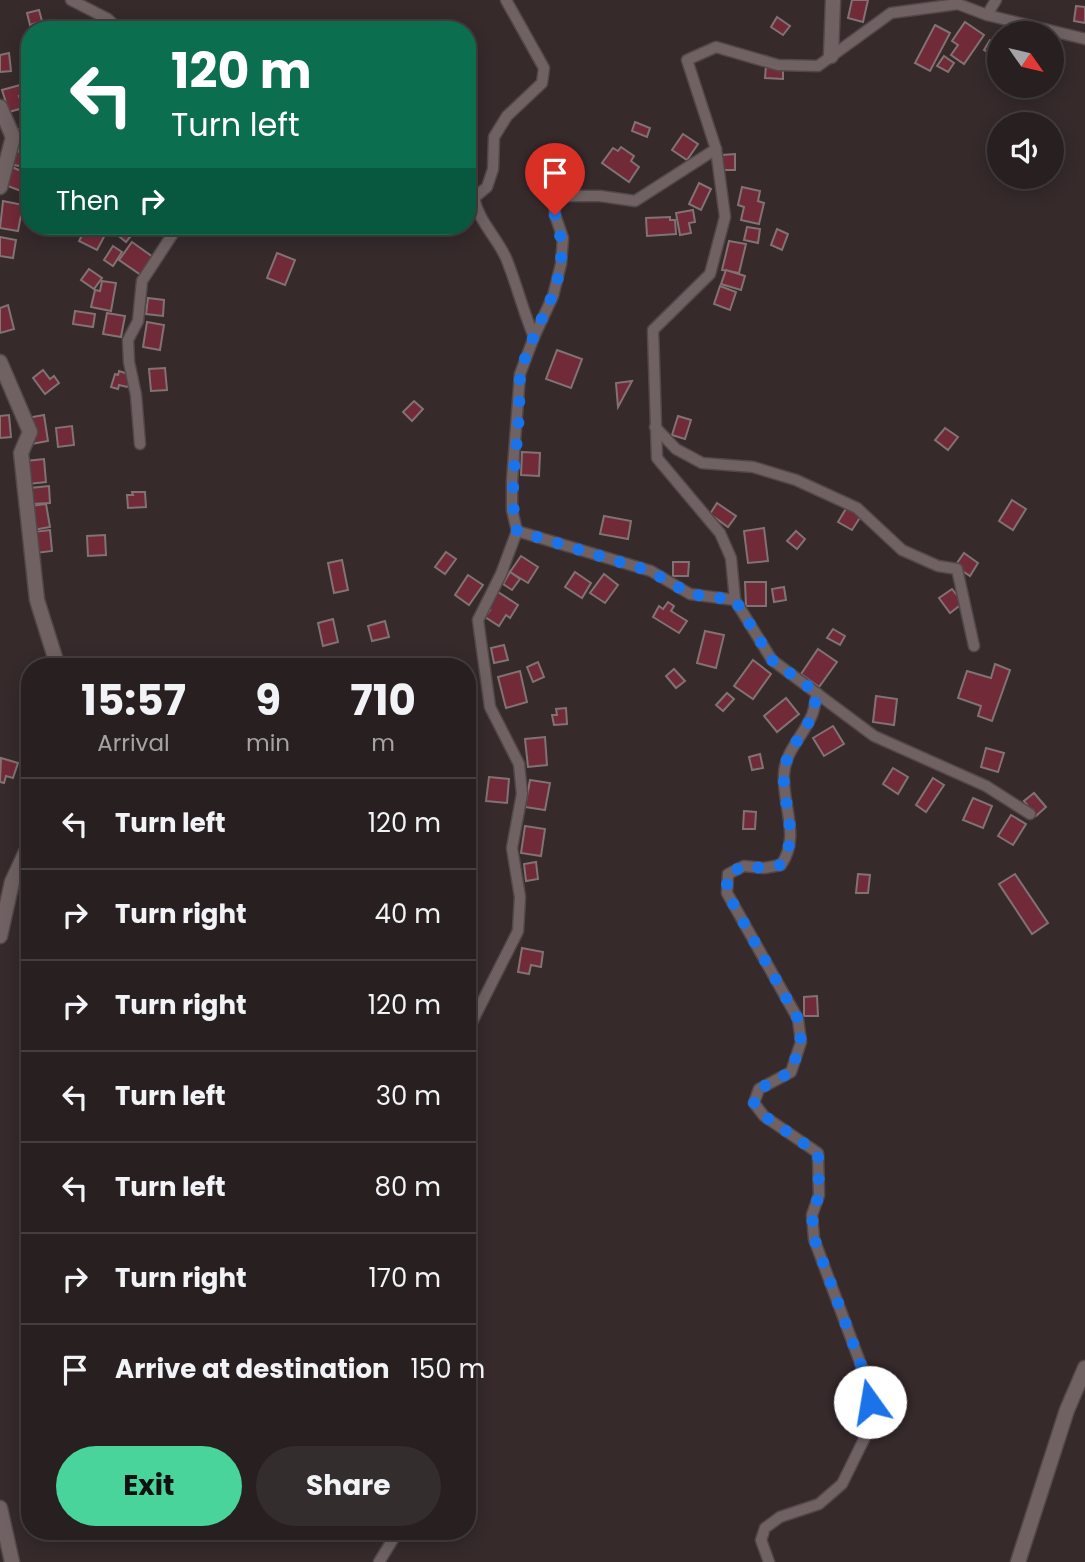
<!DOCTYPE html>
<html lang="en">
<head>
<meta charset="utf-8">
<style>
  body { margin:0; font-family:Poppins,sans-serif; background:#342d2d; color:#f1f3f6; height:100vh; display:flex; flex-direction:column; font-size:26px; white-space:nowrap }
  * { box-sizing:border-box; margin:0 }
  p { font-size:23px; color:#a5a3a5 }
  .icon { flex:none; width:38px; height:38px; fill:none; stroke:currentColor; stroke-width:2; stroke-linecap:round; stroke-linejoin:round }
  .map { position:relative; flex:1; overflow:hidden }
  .details { position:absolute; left:21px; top:658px; width:455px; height:882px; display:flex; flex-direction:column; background:#282020; border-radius:28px; box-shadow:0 4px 18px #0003,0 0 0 2px #443e3e }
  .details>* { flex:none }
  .hud { position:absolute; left:21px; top:21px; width:455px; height:214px; border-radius:28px; box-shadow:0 4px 18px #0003,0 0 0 2px #443e3e; background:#0b6e4f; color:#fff; overflow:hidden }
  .needle { width:46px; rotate:124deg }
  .controls { position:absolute; left:987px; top:21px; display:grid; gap:14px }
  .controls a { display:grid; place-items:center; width:77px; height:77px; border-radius:50%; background:#282020; box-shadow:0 4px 18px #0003,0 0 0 2px #443e3e; font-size:35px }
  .pin { position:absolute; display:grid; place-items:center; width:60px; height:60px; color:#fff; margin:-72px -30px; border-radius:50% 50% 50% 0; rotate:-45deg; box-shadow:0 0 7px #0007 }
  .pin .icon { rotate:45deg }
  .me { position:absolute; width:77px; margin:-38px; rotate:347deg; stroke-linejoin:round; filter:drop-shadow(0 0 5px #0008) }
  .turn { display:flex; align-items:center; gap:24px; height:147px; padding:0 35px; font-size:32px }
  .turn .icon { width:91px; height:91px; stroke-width:2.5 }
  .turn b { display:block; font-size:49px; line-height:60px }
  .then { display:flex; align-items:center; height:66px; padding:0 35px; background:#0003; gap:14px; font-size:26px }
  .eta { display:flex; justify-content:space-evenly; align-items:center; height:119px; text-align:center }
  .eta b { font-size:42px; font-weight:700; line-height:49px }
  .button { display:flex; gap:14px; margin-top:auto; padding:14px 35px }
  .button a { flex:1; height:80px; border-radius:42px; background:#49d49c; color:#111; font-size:28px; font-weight:700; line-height:80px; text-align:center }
  .button a+a { background:#342d2d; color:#f1f3f6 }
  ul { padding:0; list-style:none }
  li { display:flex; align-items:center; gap:21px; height:91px; padding:0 35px; border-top:2px solid #443e3e }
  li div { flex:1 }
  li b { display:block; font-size:26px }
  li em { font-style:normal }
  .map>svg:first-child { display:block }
</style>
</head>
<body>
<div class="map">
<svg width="1085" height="1562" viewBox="0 0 1085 1562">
  <rect width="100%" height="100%" fill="#362a2b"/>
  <g fill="#712a38" stroke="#817274" stroke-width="2">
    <path d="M852,0h16l-5,22 -15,-4z"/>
    <path d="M1076,6l9,1v16l-11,-2z"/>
    <path d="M39,10l3,11 -12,4 -3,-12z"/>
    <path d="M777,17l13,9 -7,9 -12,-8z"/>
    <path d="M965,22l19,13 -20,29 -13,-9 7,-10 -6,-4z"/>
    <path d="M935,25l15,8 -20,38 -15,-8z"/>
    <path d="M990,40l9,5 -2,13 -13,-8z"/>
    <path d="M9,53l2,18 -11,1v-17z"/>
    <path d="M944,56l10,7 -6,9 -11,-6z"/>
    <path d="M766,65l17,1v13l-18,-1z"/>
    <path d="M20,85l3,10 -4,1 4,12 -14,4 -7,-22z"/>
    <path d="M635,122l15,6 -3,9 -15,-6z"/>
    <path d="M17,129l13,1v20l-14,-1z"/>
    <path d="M683,134l15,10 -11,16 -15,-10z"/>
    <path d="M621,147l13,9 -3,5 8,6 -10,15 -27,-19 11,-15 5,3z"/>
    <path d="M15,151l14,2 -3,14 -13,-2z"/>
    <path d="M735,154v16h-12l-1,-15z"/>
    <path d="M12,167l16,7 -7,17 -16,-6z"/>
    <path d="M699,183l12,6 -10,21 -12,-6z"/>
    <path d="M742,187l18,4 -2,10 6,2 -5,21 -18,-4 3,-13 -6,-2z"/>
    <path d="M3,201l20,4 -5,26 -18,-3z"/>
    <path d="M693,210l2,12 -6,1 2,10 -11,2 -4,-22z"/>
    <path d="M670,217v3h5l1,14 -29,2 -1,-18z"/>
    <path d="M87,226l19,7 -9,17 -18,-9z"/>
    <path d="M118,226h21l-13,16 -12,-10z"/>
    <path d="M747,227l13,2 -2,14 -14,-3z"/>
    <path d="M777,229l11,5 -6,16 -11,-5z"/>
    <path d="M0,237l16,3 -3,18 -13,-2z"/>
    <path d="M729,241l17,3 -7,29 -17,-3z"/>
    <path d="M132,242l21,15 -12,18 -22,-15z"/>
    <path d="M113,246l9,6 -9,14 -9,-6z"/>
    <path d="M277,253l18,7 -10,25 -18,-7z"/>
    <path d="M89,269l13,9 -8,11 -13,-9z"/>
    <path d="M726,270l19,6 -4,14 -20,-6z"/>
    <path d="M102,281l14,2 -5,28 -20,-4 4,-17 5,1z"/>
    <path d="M720,286l16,6 -6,18 -16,-6z"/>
    <path d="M148,298l16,2 -1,16 -17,-2z"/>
    <path d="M8,305l6,24 -14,4v-25z"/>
    <path d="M75,311l20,3 -2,13 -20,-3z"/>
    <path d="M107,313l18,3 -4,21 -18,-3z"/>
    <path d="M147,322l17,3 -4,25 -17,-3z"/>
    <path d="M557,350l25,9 -11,29 -25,-9z"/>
    <path d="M165,368l2,22 -16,1 -2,-22z"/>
    <path d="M43,370l7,9 4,-3 5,7 -14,11 -12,-16z"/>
    <path d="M119,371l18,6 -10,10 -8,-2 -1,4 -7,-2 4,-13 3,1z"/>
    <path d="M632,381l-14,26 -2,-24z"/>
    <path d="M414,401l9,8 -11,12 -9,-9z"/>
    <path d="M9,415l2,22 -11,1v-22z"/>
    <path d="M44,415l4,26 -17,3 -4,-26z"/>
    <path d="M678,416l13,4 -6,19 -13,-4z"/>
    <path d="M72,426l2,19 -16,2 -2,-19z"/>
    <path d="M945,428l13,9 -10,13 -13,-10z"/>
    <path d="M522,452l18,1 -1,23 -18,-1z"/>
    <path d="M44,459l2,23 -18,2 -2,-23z"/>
    <path d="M49,486l1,17 -19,1 -1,-16z"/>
    <path d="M132,492h13l1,15 -18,1 -1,-13h6z"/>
    <path d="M1012,500l14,9 -13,21 -14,-9z"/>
    <path d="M717,503l19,13 -8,11 -18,-13z"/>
    <path d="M46,504l4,23 -17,3 -3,-24z"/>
    <path d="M847,507l14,9 -9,14 -14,-8z"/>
    <path d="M604,516l27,5 -3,18 -28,-5z"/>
    <path d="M764,528l4,33 -20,2 -4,-32z"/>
    <path d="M50,530l2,21 -16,2 -3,-21z"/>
    <path d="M796,531l9,8 -8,10 -10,-8z"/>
    <path d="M105,535l1,20 -18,1 -1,-20z"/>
    <path d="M446,552l10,7 -11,15 -10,-7z"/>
    <path d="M964,553l14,10 -8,13 -15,-10z"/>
    <path d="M521,556l17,11 -10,16 -18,-11z"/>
    <path d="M342,560l6,30 -14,3 -6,-30z"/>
    <path d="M673,562h16l-1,14h-15z"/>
    <path d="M510,572l10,7 -8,11 -9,-6z"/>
    <path d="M575,572l16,11 -9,15 -17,-11z"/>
    <path d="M604,574l14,11 -13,18 -15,-10z"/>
    <path d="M468,575l15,10 -14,20 -14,-10z"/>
    <path d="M745,582h21v24h-20z"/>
    <path d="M784,587l2,13 -12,2 -2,-13z"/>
    <path d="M952,589l11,14 -13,10 -11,-15z"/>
    <path d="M498,592l20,13 -8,13 -4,-3 -7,11 -14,-9 5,-7 -3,-2z"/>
    <path d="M668,602l6,4 -3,5 16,10 -8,12 -26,-16 6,-11 4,3z"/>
    <path d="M333,619l5,23 -15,4 -5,-23z"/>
    <path d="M385,621l4,16 -17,4 -4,-15z"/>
    <path d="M833,629l12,7 -5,9 -13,-7z"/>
    <path d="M705,631l19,4 -8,33 -19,-5z"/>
    <path d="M504,645l4,15 -14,3 -3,-15z"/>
    <path d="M818,649l19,13 -18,25 -18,-13z"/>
    <path d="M753,660l18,14 -18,25 -19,-13z"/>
    <path d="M538,662l6,15 -11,5 -6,-15z"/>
    <path d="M995,664l15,6 -18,51 -14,-5 3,-10 -23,-8 9,-27 24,7z"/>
    <path d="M674,669l11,12 -9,7 -10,-12z"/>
    <path d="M520,671l7,31 -21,6 -8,-31z"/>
    <path d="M727,693l7,6 -11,12 -7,-6z"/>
    <path d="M876,696l21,3 -3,26 -21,-3z"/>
    <path d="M786,698l13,16 -22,18 -13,-16z"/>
    <path d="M566,708l1,16 -13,1 -2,-10h5l-1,-6z"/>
    <path d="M833,726l11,18 -20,12 -11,-18z"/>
    <path d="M545,737l2,28 -19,2 -3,-28z"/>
    <path d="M986,748l18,5 -6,19 -17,-5z"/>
    <path d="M760,754l3,14 -11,2 -3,-13z"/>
    <path d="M1,758l17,5 -5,15 -7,-2 -2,7 -4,-1z"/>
    <path d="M893,768l15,9 -10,17 -15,-10z"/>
    <path d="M489,777l20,2 -2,24 -21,-2z"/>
    <path d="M933,778l11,7 -18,27 -10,-7z"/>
    <path d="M530,780l20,3 -5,27 -20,-3z"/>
    <path d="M1034,793l12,14 -10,9 -12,-15z"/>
    <path d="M973,798l19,8 -9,22 -20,-8z"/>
    <path d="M744,811l12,1 -1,17h-12z"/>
    <path d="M1011,815l15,9 -13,21 -15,-9z"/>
    <path d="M525,826l20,3 -4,27 -20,-3z"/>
    <path d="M536,862l2,17 -12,2 -2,-17z"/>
    <path d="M858,874l12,1 -2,18h-12z"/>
    <path d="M1015,874l33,49 -16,11 -33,-50z"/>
    <path d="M522,948l21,4 -2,15 -10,-2 -2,9 -11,-2z"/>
    <path d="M817,996l1,20h-14v-19z"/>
  </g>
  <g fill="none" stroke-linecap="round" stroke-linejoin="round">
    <defs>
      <g id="minor">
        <path d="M71,0l37,19 11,11"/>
        <path d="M506,0l38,68 -2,15 -35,33 -13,21 -1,32 -6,18 -13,11c5,24 22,38 32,60 10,24 17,53 28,79"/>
        <path d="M996,0l-9,15 98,24"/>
        <path d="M987,15l-29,-11 -67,9 -73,53 -40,-1 -62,-18 -29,13 29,89 9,68 -15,57 -57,56 4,128 63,75 11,25 4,42 37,60 102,76 112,50 44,28"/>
        <path d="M655,427l21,22 26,14 51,4 43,13 61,28 45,42 36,16 19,3 17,77"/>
        <path d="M140,444l-4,-49 -7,-33 -1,-22 10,-19 4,-40 36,-55"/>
        <path d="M517,531l134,40 39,23 45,6"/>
        <path d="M467,1032l51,-101 2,-34 -8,-49 10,-54 -3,-30 -29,-57 -12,-87 23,-46 16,-43 -5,-21v-29l8,-107 14,-37 19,-41 8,-32 2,-26 -8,-23 -1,-19h46l35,5 81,-52"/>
        <path d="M379,1562l19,-31"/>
        <path d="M769,1562l-8,-22 4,-12 15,-11 39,-13 23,-20 30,-61 -5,-42 -53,-142 -2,-24 7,-20 -1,-42 -54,-37 -10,-13 5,-14 32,-17 10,-30 -3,-23 -71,-126 1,-19 16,-8 20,2 17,-3c20,-28 1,-60 3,-91 1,-23 20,-39 28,-59 3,-7 3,-15 5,-22"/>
      </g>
      <g id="tertiary">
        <path d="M831,56l2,-56"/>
        <path d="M0,107l13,30 -13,50"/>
        <path d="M0,362l30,70 -9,21 16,147 21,67"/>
        <path d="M0,936l12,-54 18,-39"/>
        <path d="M0,1508l12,54"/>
        <path d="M1018,1562l49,-152 18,-42"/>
      </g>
    </defs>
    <use href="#minor" stroke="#534849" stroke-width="13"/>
    <use href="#tertiary" stroke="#534849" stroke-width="17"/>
    <use href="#minor" stroke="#706263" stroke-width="10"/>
    <use href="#tertiary" stroke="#706263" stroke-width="14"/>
  </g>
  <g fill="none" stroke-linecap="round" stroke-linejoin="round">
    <path stroke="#1a73e8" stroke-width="12" stroke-dasharray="0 21.6" d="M555,215c22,66 -19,98 -34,157 -3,13 -1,29 -2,42 -2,40 -11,78 -2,117l133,40 40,23 45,6 37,60 45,33c-2,7 -2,15 -5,22 -8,20 -27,36 -28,59 -2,31 17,63 -4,91l-16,3 -20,-2 -17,8v19l71,126 3,23 -10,30 -32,17 -5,14 10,13 54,37 1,42 -7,20 2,23 53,143 3,21"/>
  </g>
</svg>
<div class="controls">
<a><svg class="needle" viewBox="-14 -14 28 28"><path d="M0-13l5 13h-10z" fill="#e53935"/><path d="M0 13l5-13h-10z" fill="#a5a3a5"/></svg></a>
<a><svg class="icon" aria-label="sound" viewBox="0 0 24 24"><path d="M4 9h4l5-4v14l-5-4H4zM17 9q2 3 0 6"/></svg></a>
</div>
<div class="pin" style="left:555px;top:215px;background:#d93025"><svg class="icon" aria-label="arrive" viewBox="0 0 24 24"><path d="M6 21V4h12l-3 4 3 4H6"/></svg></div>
<svg class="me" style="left:870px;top:1402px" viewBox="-20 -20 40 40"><circle r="19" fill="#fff"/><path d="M0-13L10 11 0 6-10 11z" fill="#1a73e8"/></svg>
<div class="hud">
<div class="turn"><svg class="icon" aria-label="left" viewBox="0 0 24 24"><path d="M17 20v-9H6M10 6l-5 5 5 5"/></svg><div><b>120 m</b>Turn left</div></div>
<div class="then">Then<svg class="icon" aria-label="right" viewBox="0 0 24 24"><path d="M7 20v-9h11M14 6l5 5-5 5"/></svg></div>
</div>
<section class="details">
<div class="eta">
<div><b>15:57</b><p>Arrival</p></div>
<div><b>9</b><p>min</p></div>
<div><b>710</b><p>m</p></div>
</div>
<ul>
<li><svg class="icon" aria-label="left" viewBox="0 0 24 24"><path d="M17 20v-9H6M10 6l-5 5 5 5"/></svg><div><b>Turn left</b></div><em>120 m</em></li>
<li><svg class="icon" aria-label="right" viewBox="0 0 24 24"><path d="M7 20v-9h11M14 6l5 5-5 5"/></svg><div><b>Turn right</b></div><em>40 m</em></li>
<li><svg class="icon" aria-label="right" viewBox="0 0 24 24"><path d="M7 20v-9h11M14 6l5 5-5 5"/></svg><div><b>Turn right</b></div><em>120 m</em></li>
<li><svg class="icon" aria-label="left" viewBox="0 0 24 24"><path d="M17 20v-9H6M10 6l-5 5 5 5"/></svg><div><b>Turn left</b></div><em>30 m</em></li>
<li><svg class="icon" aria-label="left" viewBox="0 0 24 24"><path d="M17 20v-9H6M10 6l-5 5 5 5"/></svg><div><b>Turn left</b></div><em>80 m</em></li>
<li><svg class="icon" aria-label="right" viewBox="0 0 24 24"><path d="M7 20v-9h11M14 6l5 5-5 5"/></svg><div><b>Turn right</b></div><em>170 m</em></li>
<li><svg class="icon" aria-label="arrive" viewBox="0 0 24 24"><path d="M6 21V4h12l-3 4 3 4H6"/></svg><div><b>Arrive at destination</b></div><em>150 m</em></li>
</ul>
<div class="button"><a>Exit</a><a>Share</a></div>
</section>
</div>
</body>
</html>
